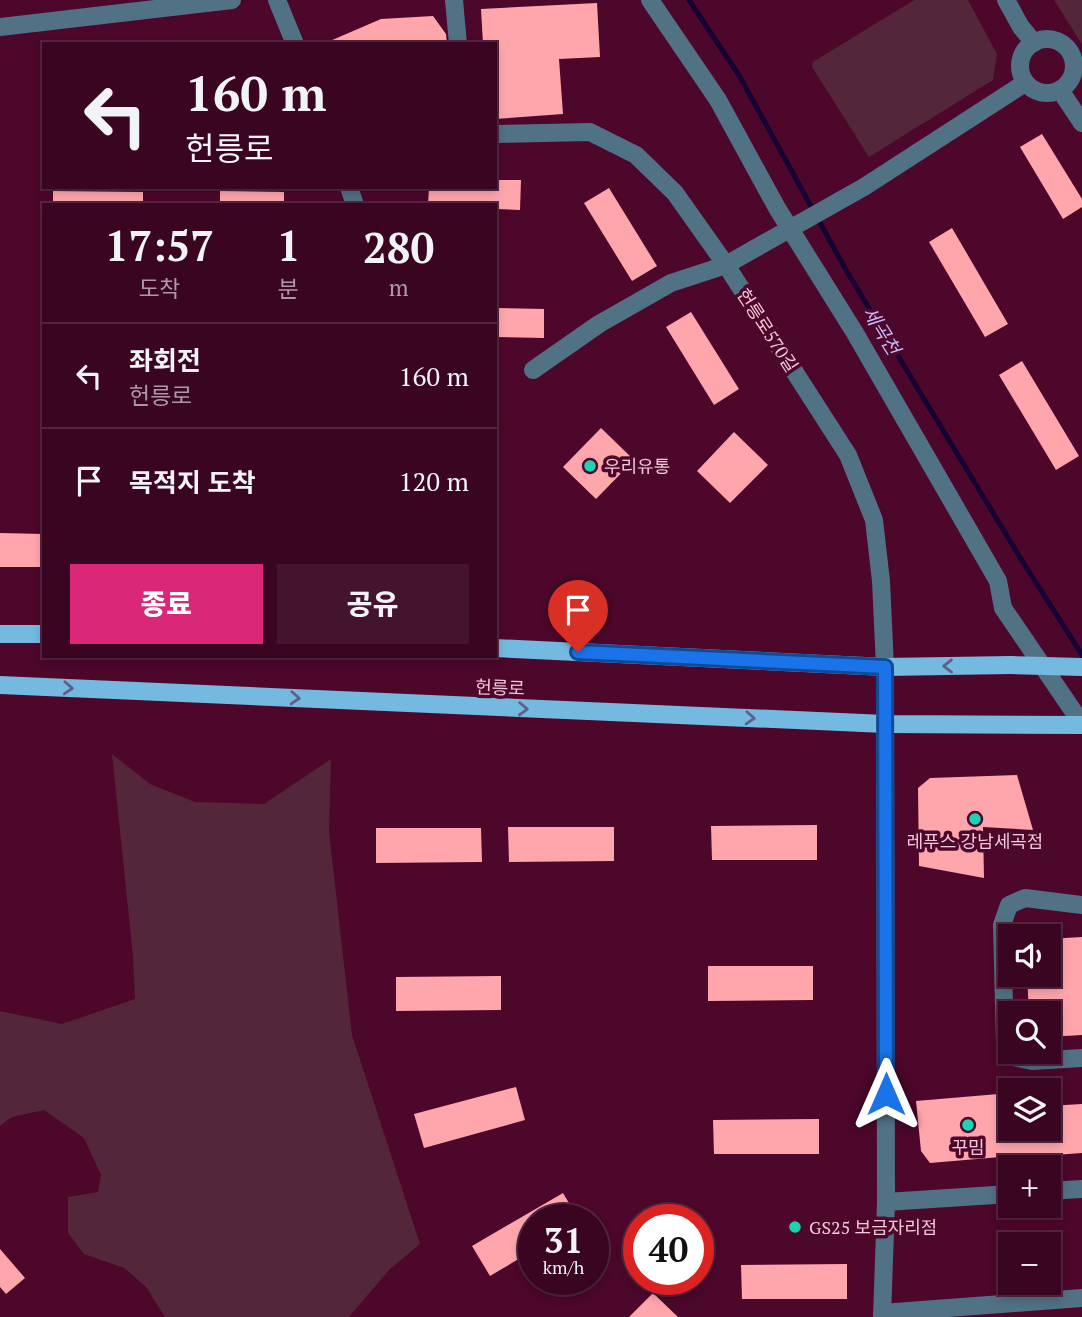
<!DOCTYPE html>
<html lang="ko">
<head>
<meta charset="utf-8">
<style>
  body { margin:0; font-family:"PT Serif","Noto Sans KR",serif; background:#44132d; color:#f1f3f6; height:100vh; display:flex; flex-direction:column; font-size:26px; white-space:nowrap }
  * { box-sizing:border-box; margin:0 }
  p { font-size:23px; color:#ab99a5 }
  .icon { flex:none; width:38px; height:38px; fill:none; stroke:currentColor; stroke-width:2; stroke-linecap:round; stroke-linejoin:round }
  .map { position:relative; flex:1; overflow:hidden }
  .panel { position:absolute; left:42px; top:203px; width:455px; height:455px; display:flex; flex-direction:column; background:#390520; border-radius:0px; box-shadow:0 4px 10px #0003,0 0 0 2px #53263e }
  .panel>* { flex:none }
  .hud { position:absolute; left:42px; top:42px; width:455px; height:147px; border-radius:0px; box-shadow:0 4px 10px #0003,0 0 0 2px #53263e; background:#390520; color:#f1f3f6; overflow:hidden }
  .buttons { position:absolute; left:998px; top:924px; display:grid; gap:14px }
  .buttons a { display:grid; place-items:center; width:63px; height:63px; border-radius:0px; background:#390520; box-shadow:0 4px 10px #0003,0 0 0 2px #53263e; font-size:35px }
  .speed { position:absolute; left:518px; top:1204px; display:flex; gap:14px; font-size:35px; font-weight:700; text-align:center }
  .speed>* { display:grid; place-content:center; width:91px; height:91px; border-radius:50%; background:#390520; box-shadow:0 4px 10px #0003,0 0 0 2px #53263e; line-height:1 }
  .speed small { font-size:18px; font-weight:400 }
  .speed .limit { border:10px solid #d22; background:#fff; color:#111 }
  .pin { position:absolute; display:grid; place-items:center; width:60px; height:60px; color:#fff; margin:-72px -30px; border-radius:50% 50% 50% 0; rotate:-45deg; box-shadow:0 0 7px #0007 }
  .pin .icon { rotate:45deg }
  .me { position:absolute; width:77px; margin:-38px; rotate:0deg; stroke-linejoin:round; filter:drop-shadow(0 0 5px #0008) }
  .turn { display:flex; align-items:center; gap:24px; height:147px; padding:0 28px; font-size:32px }
  .turn .icon { width:91px; height:91px; stroke-width:2.5 }
  .turn b { display:block; font-size:49px; line-height:60px }
  .eta { display:flex; justify-content:space-evenly; align-items:center; height:119px; text-align:center }
  .eta b { font-size:42px; font-weight:800; line-height:49px }
  .action { display:flex; gap:14px; margin-top:auto; padding:14px 28px }
  .action a { flex:1; height:80px; border-radius:0px; background:#db2777; color:#fff; font-size:28px; font-weight:800; line-height:80px; text-align:center }
  .action a+a { background:#44132d; color:#f1f3f6 }
  ul { padding:0; list-style:none }
  li { display:flex; align-items:center; gap:21px; height:105px; padding:0 28px; border-top:2px solid #53263e }
  li div { flex:1 }
  li b { display:block; font-size:26px }
  li em { font-style:normal }
  .map>svg:first-child { display:block }
</style>
</head>
<body>
<div class="map">
<svg width="1082" height="1317" viewBox="0 0 1082 1317">
  <rect width="100%" height="100%" fill="#4c072b"/>
  <g fill="#532639">
    <path d="M914,0h54l29,54 -4,26 -124,77 -57,-90 1,-5z"/>
    <path d="M1054,0h28v44z"/>
    <path d="M112,754l38,30 45,18 69,2 67,-45 -2,73 23,203 68,209 -31,26 -40,47h-184l-19,-30 -22,-19 -40,-14 -16,-21v-36l30,-5 3,-17 -17,-37 -40,-28 -32,7 -12,9v-115l62,13 73,-25 -2,-43z"/>
  </g>
  <g fill="none" stroke-linecap="round" stroke-linejoin="round">
    <path stroke="#150133" stroke-width="5" d="M689,0l51,77 106,193 175,289 61,96"/>
  </g>
  <g fill="#ffa6ad">
    <path d="M597,3l3,54 -41,2 4,55 -68,5v-75h-12l-2,-35z"/>
    <path d="M433,16l13,18 1,10h-124l58,-25z"/>
    <path d="M1042,134l40,65v8l-19,12 -43,-72z"/>
    <path d="M495,180h26l-1,30 -25,-1v-4h-67l1,-18h66z"/>
    <path d="M609,188l48,78 -25,15 -48,-78z"/>
    <path d="M53,191l90,1v13h-90z"/>
    <path d="M220,191l64,1v13h-64z"/>
    <path d="M952,228l56,96 -23,13 -56,-95z"/>
    <path d="M495,308l49,1v29l-49,-1z"/>
    <path d="M691,312l48,77 -25,16 -48,-78z"/>
    <path d="M1022,361l57,95 -23,14 -57,-95z"/>
    <path d="M601,428l33,32 -38,39 -33,-32z"/>
    <path d="M734,432l34,33 -38,38 -33,-32z"/>
    <path d="M0,533l44,1v33h-44z"/>
    <path d="M1017,775l16,55 -50,-3 1,51 -65,-12 -1,-78 12,-10z"/>
    <path d="M817,825v35h-105l-1,-34z"/>
    <path d="M508,827h106v34l-105,1z"/>
    <path d="M376,828h105l1,34 -106,1z"/>
    <path d="M1082,937v98l-34,2v-24h-19l-2,-38h21v-36z"/>
    <path d="M708,966h105v34l-105,1z"/>
    <path d="M501,976v34l-105,1v-34z"/>
    <path d="M516,1087l9,33 -101,28 -10,-34z"/>
    <path d="M1010,1093v36h38v-23l34,-2v49l-56,4 -1,-2 -95,8 -9,-12 -5,-50z"/>
    <path d="M819,1119v35h-105l-1,-34z"/>
    <path d="M563,1193l16,27h-45v30l-44,26 -18,-30z"/>
    <path d="M0,1249l25,29 -19,16 -6,-7z"/>
    <path d="M847,1264v35h-105l-1,-34z"/>
    <path d="M653,1293l25,24h-49z"/>
  </g>
  <g fill="none" stroke-linecap="round" stroke-linejoin="round">
    <g stroke="#517184" stroke-width="18">
      <path d="M277,0l18,44"/>
      <path d="M454,0l4,44"/>
      <path d="M650,0l68,100 59,108 78,125 143,248 5,27 79,116"/>
      <path d="M1006,0l15,27 13,16"/>
      <path d="M0,27l232,-27"/>
      <circle cx="1047" cy="66" r="27"/>
      <path d="M1060,90l22,33"/>
      <path d="M495,134l95,-2 46,23 39,38 51,72 122,190 26,65 7,61 4,86 1,535 -4,115"/>
      <path d="M349,187l6,18"/>
      <path d="M864,187l161,-104"/>
      <path d="M533,370l66,-46 72,-41 55,-18 28,-16"/>
      <path d="M1010,1052l-5,-8 -3,-119 7,-20 16,-7 57,7"/>
      <path d="M1010,1052l3,5 19,4 50,-3"/>
      <path d="M1048,1191l34,-2"/>
      <path d="M886,1202l124,-8"/>
      <path d="M882,1313l200,-15"/>
    </g>
    <g stroke="#74b9e0" stroke-width="18">
      <path d="M0,634h44"/>
      <path d="M495,648l390,19 126,-2"/>
      <path d="M0,685l885,39 197,1"/>
    </g>
    <path stroke="#517184" stroke-width="18" d="M754,249l110,-62"/>
    <path stroke="#74b9e0" stroke-width="18" d="M1011,665l71,2"/>
  </g>
  <defs><path id="oneway-chevron" d="M-2-3.5L2.5 0L-2 3.5" fill="none" stroke-width="1.6" stroke-linecap="round" stroke-linejoin="round" transform="scale(1.75)"/></defs>
  <g stroke="#606086">
    <use href="#oneway-chevron" transform="translate(948 666) rotate(179)"/>
    <use href="#oneway-chevron" transform="translate(68 688) rotate(3)"/>
    <use href="#oneway-chevron" transform="translate(295 698) rotate(3)"/>
    <use href="#oneway-chevron" transform="translate(523 709) rotate(2)"/>
    <use href="#oneway-chevron" transform="translate(750 718) rotate(3)"/>
  </g>
  <g fill="none" stroke-linecap="round" stroke-linejoin="round">
    <defs>
      <path id="route" d="M578,652l307,15 1,427"/>
    </defs>
    <use href="#route" stroke="#114b97" stroke-width="18"/>
    <use href="#route" stroke="#1a73e8" stroke-width="12"/>
  </g>
  <g fill="#1ad5b2" stroke="#4c072b" stroke-width="2.5">
    <circle cx="590" cy="466" r="7"/>
    <circle cx="975" cy="819" r="7"/>
    <circle cx="968" cy="1125" r="7"/>
    <circle cx="795" cy="1227" r="7"/>
  </g>
  <g text-anchor="middle" dominant-baseline="central" stroke-width="7" stroke-linejoin="round" paint-order="stroke">
    <g font-size="18" fill="#f3c8d8" stroke="#4c072b">
      <text transform="translate(768 330) rotate(57)">헌릉로570길</text>
      <text transform="translate(500 687) rotate(2)">헌릉로</text>
    </g>
    <g font-size="18" fill="#f3c8d8" stroke="#4c072b" text-anchor="start">
      <text x="604" y="466">우리유통</text>
      <text x="975" y="841" text-anchor="middle">레푸스 강남세곡점</text>
      <text x="968" y="1147" text-anchor="middle">꾸밈</text>
      <text x="809" y="1227">GS25 보금자리점</text>
    </g>
    <g font-size="19" font-style="italic" fill="#c8b8fd" stroke="#4c072b">
      <text transform="translate(882 330) rotate(58)">세곡천</text>
    </g>
  </g>
</svg>
<div class="buttons">
<a><svg class="icon" aria-label="sound" viewBox="0 0 24 24"><path d="M4 9h4l5-4v14l-5-4H4zM17 9q2 3 0 6"/></svg></a>
<a><svg class="icon" aria-label="search" viewBox="0 0 24 24"><circle cx="10" cy="10" r="6"/><path d="M15 15l6 6"/></svg></a>
<a><svg class="icon" aria-label="layers" viewBox="0 0 24 24"><path d="M12 4l9 5-9 5-9-5zM3 14l9 5 9-5"/></svg></a>
<a>+</a>
<a>−</a>
</div>
<div class="speed"><div>31<small>km/h</small></div><div class="limit">40</div></div>
<div class="pin" style="left:578px;top:652px;background:#d93025"><svg class="icon" aria-label="arrive" viewBox="0 0 24 24"><path d="M6 21V4h12l-3 4 3 4H6"/></svg></div>
<svg class="me" style="left:886px;top:1094px" viewBox="-20 -20 40 40"><path d="M0-17L14 15 0 8-14 15z" fill="#1a73e8" stroke="#fff" stroke-width="4"/></svg>
<div class="hud">
<div class="turn"><svg class="icon" aria-label="left" viewBox="0 0 24 24"><path d="M17 20v-9H6M10 6l-5 5 5 5"/></svg><div><b>160 m</b>헌릉로</div></div>
</div>
<section class="panel">
<div class="eta">
<div><b>17:57</b><p>도착</p></div>
<div><b>1</b><p>분</p></div>
<div><b>280</b><p>m</p></div>
</div>
<ul>
<li><svg class="icon" aria-label="left" viewBox="0 0 24 24"><path d="M17 20v-9H6M10 6l-5 5 5 5"/></svg><div><b>좌회전</b><p>헌릉로</p></div><em>160 m</em></li>
<li><svg class="icon" aria-label="arrive" viewBox="0 0 24 24"><path d="M6 21V4h12l-3 4 3 4H6"/></svg><div><b>목적지 도착</b></div><em>120 m</em></li>
</ul>
<div class="action"><a>종료</a><a>공유</a></div>
</section>
</div>
</body>
</html>
